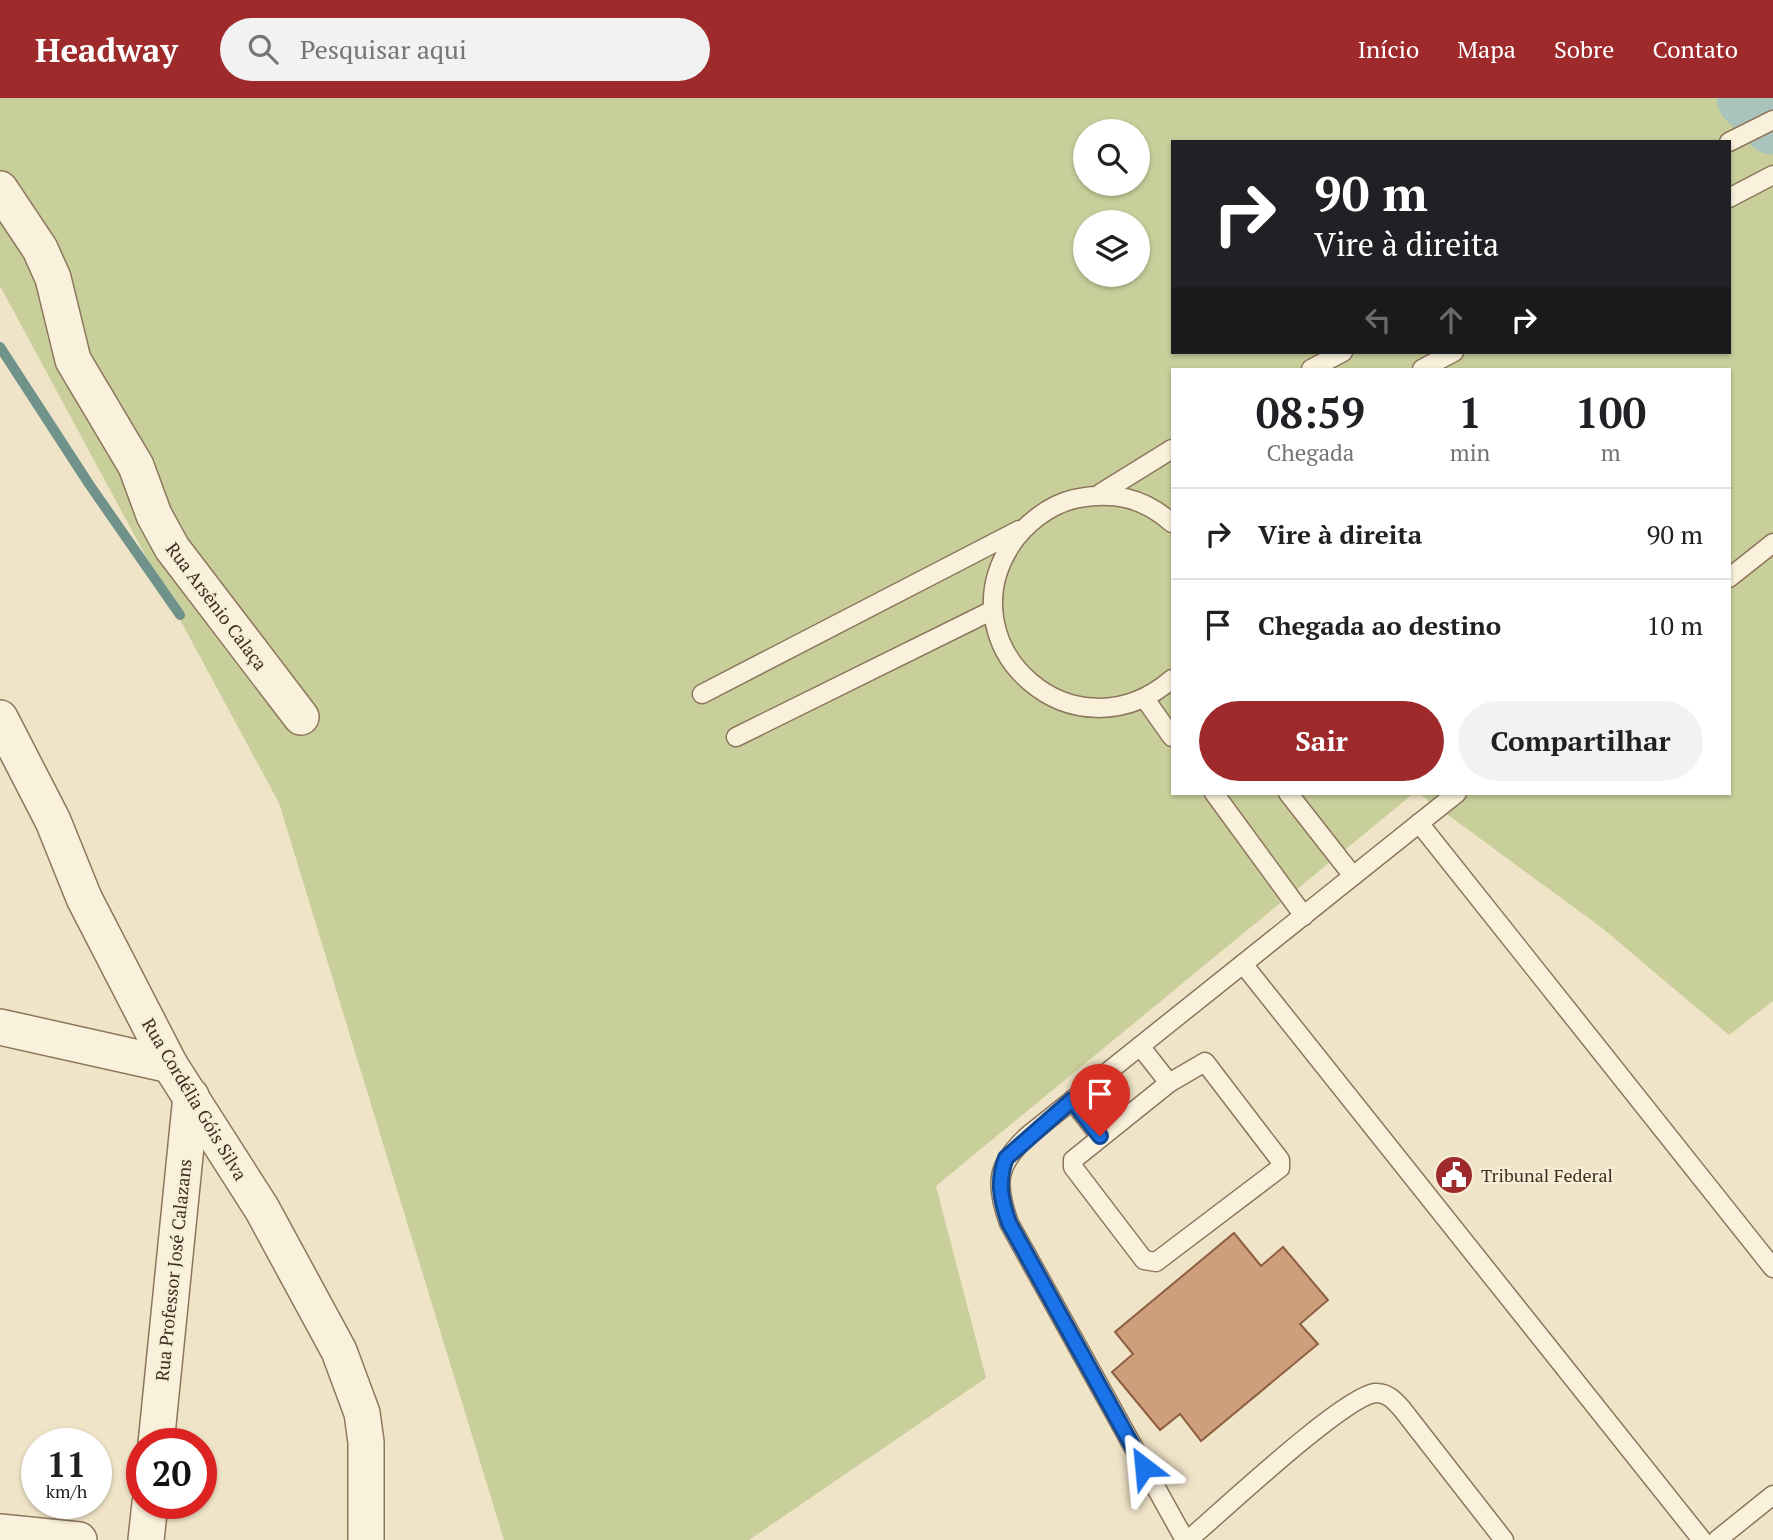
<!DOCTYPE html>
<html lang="pt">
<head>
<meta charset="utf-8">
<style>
  body { margin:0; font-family:"PT Serif",serif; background:#f2f2f2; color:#202124; height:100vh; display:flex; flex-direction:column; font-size:26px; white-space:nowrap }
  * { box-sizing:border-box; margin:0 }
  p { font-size:23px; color:#757577 }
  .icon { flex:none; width:38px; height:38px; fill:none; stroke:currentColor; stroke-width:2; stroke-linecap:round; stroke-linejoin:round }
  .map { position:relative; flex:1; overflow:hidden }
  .side { position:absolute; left:1171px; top:270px; width:560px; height:427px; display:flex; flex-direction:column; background:#fff; border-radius:0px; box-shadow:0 2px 5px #0004 }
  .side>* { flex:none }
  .guide { position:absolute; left:1171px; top:42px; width:560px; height:214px; border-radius:0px; box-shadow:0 2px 5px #0004; background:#202124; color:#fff; overflow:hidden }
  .controls { position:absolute; left:1073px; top:21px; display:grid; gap:14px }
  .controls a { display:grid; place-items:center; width:77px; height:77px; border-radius:50%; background:#fff; box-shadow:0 2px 5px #0004; font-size:35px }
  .speed { position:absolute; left:21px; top:1330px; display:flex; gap:14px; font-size:35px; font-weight:700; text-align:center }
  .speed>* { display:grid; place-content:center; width:91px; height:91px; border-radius:50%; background:#fff; box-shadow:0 2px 5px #0004; line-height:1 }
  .speed small { font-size:18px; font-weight:400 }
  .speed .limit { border:10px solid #d22; background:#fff; color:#111 }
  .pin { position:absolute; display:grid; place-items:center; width:60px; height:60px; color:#fff; margin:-72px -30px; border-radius:50% 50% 50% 0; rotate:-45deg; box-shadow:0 0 7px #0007 }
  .pin .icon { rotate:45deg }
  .me { position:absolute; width:77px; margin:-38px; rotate:331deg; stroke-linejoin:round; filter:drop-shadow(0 0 5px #0008) }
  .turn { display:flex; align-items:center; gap:24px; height:147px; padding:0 28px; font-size:32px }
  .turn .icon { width:91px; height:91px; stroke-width:2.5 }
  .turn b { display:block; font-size:49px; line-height:60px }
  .lanes { display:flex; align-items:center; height:66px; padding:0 28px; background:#0003; justify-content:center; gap:35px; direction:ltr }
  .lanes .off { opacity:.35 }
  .eta { display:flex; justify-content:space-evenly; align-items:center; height:119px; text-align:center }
  .eta b { font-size:42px; font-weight:700; line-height:49px }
  .primary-button { display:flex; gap:14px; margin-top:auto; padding:14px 28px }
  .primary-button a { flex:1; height:80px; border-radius:42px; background:#9e2a2b; color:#fff; font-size:28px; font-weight:700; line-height:80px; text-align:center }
  .primary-button a+a { background:#f2f2f2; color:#202124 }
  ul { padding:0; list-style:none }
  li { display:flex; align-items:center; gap:21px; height:91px; padding:0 28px; border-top:2px solid #e0e0e0 }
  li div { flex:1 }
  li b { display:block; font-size:26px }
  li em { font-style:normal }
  header { display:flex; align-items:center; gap:42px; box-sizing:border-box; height:98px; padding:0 35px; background:#9e2a2b; color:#fff }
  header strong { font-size:33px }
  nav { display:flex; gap:38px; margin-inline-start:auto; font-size:24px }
  .search { width:490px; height:63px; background:#f2f2f2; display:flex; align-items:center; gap:18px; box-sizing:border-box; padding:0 24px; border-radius:38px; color:#757577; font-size:26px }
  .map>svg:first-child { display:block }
</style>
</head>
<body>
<header>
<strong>Headway</strong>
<div class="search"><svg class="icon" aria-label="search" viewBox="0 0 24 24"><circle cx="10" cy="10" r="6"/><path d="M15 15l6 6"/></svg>Pesquisar aqui</div>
<nav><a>Início</a><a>Mapa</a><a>Sobre</a><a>Contato</a></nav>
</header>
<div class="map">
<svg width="1773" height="1442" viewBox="0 0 1773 1442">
  <rect width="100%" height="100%" fill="#f0e4c8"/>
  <path fill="#c9cf9b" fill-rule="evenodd" d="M0,0h1773v903l-44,34 -127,-107 -184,-135h311v-424h-557v424h242l-478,393 50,192 -237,162h-245l-225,-737 -279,-517zM1085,33h53v53h-53zM1172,44h557v210h-557zM1085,124h53v53h-53z"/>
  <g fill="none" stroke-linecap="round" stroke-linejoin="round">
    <path stroke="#6f938a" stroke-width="10" d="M0,249l89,137 91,131"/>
    <path stroke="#a9c4bc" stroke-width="61" d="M1747,0l26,26"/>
  </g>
  <path fill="#cf9f7d" stroke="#8d5f41" stroke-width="2" d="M1234,1135l27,33 22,-19 45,53 -28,24 18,20 -117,97 -21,-27 -20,16 -48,-58 21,-18 -18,-22z"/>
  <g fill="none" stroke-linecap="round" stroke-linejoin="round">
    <defs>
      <g id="lane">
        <path d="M1729,44l44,-22"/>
        <path d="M1729,100l44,-23"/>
        <path d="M1311,271l32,-17"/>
        <path d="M1422,271l32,-17"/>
        <path d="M1101,395l71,-44"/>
        <path d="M1172,425c-29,-26 -60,-32 -98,-24 -25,6 -49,25 -63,46 -66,102 63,218 161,134"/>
        <path d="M1729,480l44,-35"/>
        <path d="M702,596l317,-164"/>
        <path d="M1145,601l27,38"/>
        <path d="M736,639l257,-127"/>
        <path d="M1214,695l90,123"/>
        <path d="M1288,695l65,83"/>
        <path d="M1419,725l354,445"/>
        <path d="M1243,866l459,576"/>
        <path d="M1140,948l29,37"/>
        <path d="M1205,964l75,98v8l-124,94 -12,-2 -71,-93v-7l96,-77z"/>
        <path d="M1072,1002l28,36"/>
        <path d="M1185,1442l-176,-317c-15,-41 -12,-60 21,-89l427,-341"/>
        <path d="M1188,1442c32,-27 155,-143 187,-147 12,-1 20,8 27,16l102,131"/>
        <path d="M1717,1442l56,-45"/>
      </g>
      <g id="street">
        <path d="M0,91l40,60 13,29 20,82 63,106 18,49 18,33 129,169"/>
        <path d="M0,620l53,103 31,77 86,167 92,144 77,142 23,62 4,29v98"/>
        <path d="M0,929l170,38"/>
        <path d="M156,1346l35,-348"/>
        <path d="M0,1434l79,8"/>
        <path d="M146,1442l4,-37"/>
      </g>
    </defs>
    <use href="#lane" stroke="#8d765c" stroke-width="21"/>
    <use href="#street" stroke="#8d765c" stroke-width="38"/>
    <use href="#lane" stroke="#faf1dc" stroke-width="18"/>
    <use href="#street" stroke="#faf1dc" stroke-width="35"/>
  </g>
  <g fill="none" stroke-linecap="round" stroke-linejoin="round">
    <defs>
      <path id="route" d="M1100,1038l-28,-36 -66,58c-9,23 -5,42 3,65l135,244"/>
    </defs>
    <use href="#route" stroke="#114b97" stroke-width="18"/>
    <use href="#route" stroke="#1a73e8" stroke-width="12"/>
  </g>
  <defs>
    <symbol id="civic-disc" viewBox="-11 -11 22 22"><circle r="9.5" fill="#9e2a2b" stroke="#f7eed8"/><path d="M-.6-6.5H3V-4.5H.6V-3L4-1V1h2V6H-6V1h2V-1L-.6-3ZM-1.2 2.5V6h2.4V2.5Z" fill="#fff"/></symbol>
  </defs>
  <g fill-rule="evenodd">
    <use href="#civic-disc" x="1432" y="1055" width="44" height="44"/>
  </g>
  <g text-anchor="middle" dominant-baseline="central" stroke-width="5" stroke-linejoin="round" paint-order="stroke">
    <g font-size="18" fill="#3d2e20" stroke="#f7eed8">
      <text transform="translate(217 508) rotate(53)">Rua Arsênio Calaça</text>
      <text transform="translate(195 1001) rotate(59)">Rua Cordélia Góis Silva</text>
      <text transform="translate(173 1172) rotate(-84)">Rua Professor José Calazans</text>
    </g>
    <g font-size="18" fill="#3d2e20" stroke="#f7eed8" text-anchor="start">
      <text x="1481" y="1077">Tribunal Federal</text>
    </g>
  </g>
</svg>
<div class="controls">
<a><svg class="icon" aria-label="search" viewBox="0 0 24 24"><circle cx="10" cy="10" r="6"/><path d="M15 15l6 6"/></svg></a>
<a><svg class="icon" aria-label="layers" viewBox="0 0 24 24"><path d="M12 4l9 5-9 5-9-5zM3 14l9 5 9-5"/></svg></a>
</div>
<div class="speed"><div>11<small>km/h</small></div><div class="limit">20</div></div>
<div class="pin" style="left:1100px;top:1038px;background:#d93025"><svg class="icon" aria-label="arrive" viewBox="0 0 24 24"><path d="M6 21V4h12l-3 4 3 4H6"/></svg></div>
<svg class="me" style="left:1144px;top:1369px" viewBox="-20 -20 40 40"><path d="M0-17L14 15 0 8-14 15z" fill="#1a73e8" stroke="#fff" stroke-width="4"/></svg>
<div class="guide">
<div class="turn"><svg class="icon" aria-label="right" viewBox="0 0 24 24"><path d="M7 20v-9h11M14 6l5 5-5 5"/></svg><div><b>90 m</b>Vire à direita</div></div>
<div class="lanes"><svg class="icon off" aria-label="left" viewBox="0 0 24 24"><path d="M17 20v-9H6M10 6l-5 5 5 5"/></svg><svg class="icon off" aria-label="ahead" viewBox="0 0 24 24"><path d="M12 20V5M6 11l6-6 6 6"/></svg><svg class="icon" aria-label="right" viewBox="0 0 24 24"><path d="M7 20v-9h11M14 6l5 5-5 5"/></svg></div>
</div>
<section class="side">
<div class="eta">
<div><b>08:59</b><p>Chegada</p></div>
<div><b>1</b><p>min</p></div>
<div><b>100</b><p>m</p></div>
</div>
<ul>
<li><svg class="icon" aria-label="right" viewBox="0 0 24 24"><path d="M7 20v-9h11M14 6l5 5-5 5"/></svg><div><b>Vire à direita</b></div><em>90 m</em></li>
<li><svg class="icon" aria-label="arrive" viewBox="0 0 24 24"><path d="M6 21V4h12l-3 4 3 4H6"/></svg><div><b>Chegada ao destino</b></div><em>10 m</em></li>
</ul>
<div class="primary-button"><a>Sair</a><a>Compartilhar</a></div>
</section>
</div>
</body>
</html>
